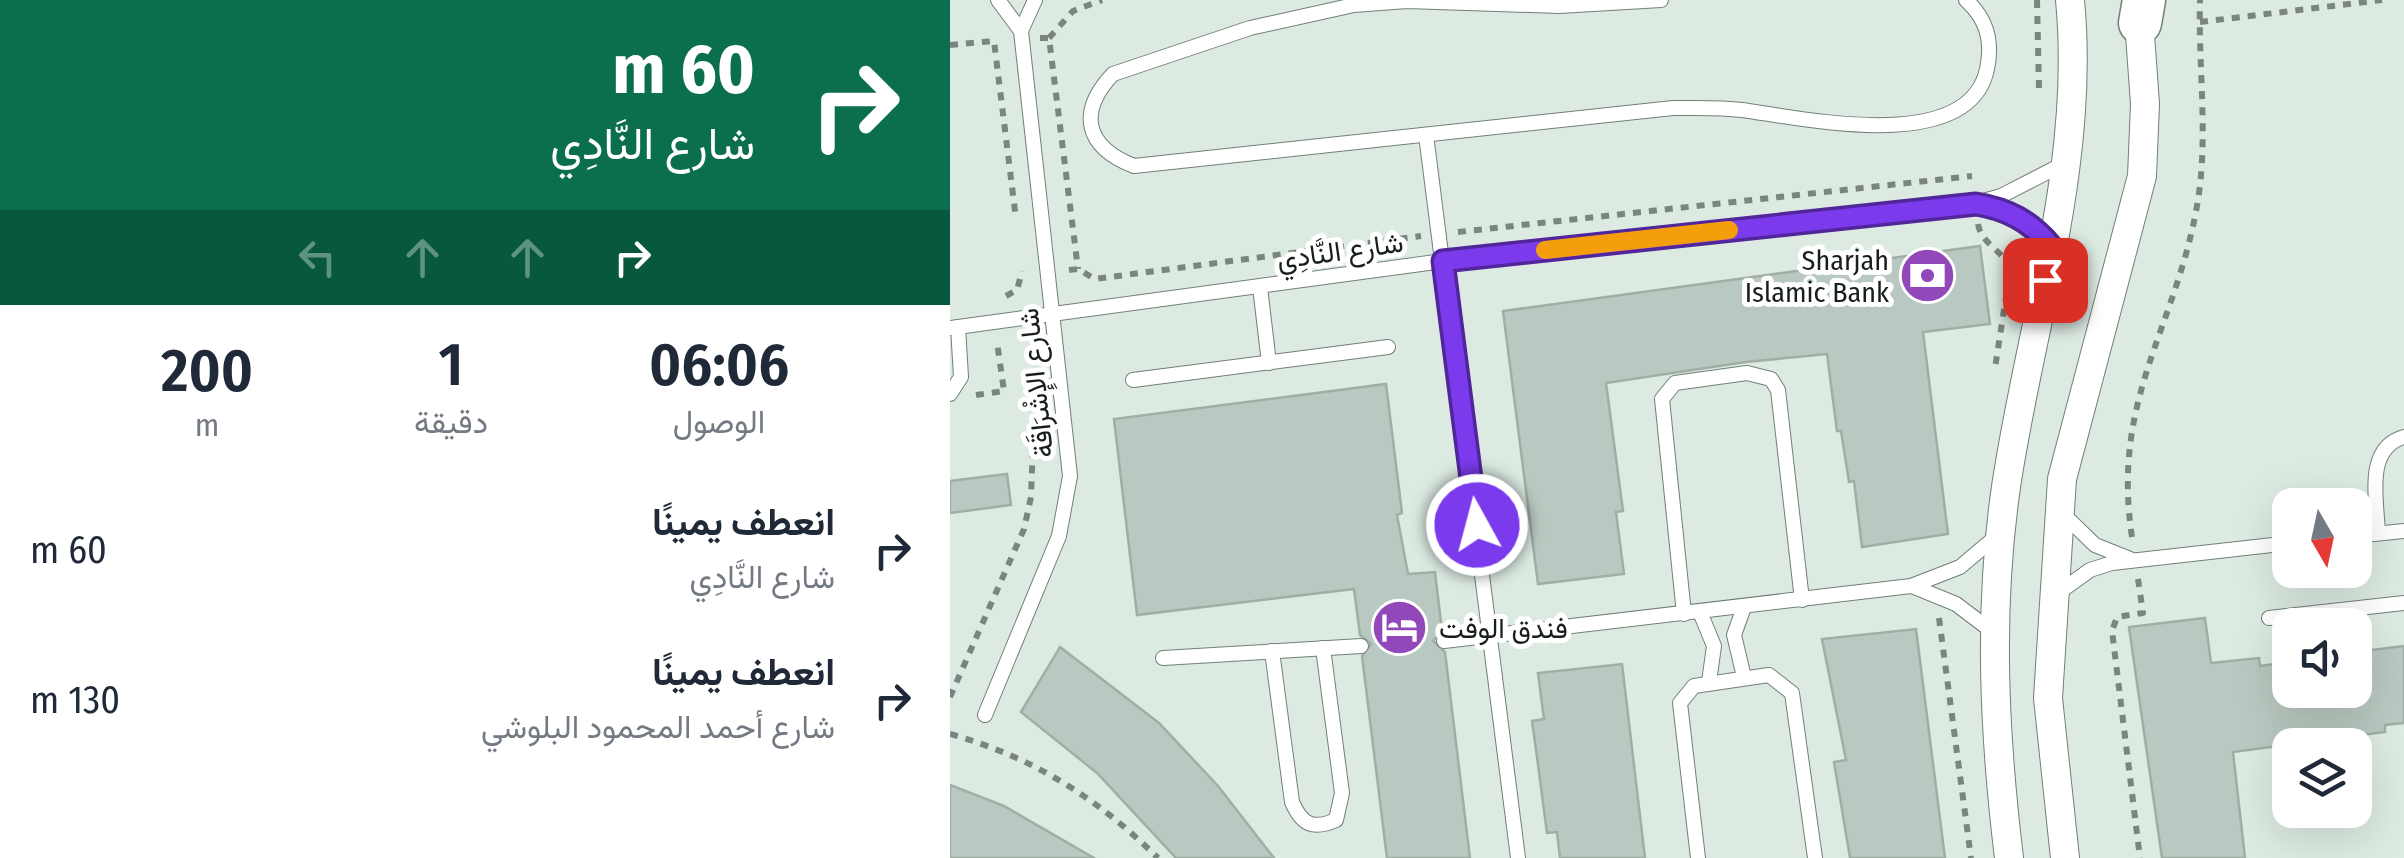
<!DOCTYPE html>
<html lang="ar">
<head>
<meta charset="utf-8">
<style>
  body { margin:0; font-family:"Fira Sans Condensed",Vazirmatn,sans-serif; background:#f6f6f7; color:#1f2937; direction:rtl; height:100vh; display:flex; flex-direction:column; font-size:38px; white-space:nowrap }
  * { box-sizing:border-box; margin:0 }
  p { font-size:32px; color:#747a83 }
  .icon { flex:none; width:55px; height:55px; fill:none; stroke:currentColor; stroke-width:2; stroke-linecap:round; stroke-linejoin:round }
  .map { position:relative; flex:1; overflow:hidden; direction:ltr }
  .side { display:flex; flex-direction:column; background:#fff; width:950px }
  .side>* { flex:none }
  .banner { background:#0b6e4f; color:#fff; overflow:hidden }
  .needle { width:65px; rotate:171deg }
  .fabs { position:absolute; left:1322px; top:488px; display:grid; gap:20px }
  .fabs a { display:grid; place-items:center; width:100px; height:100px; border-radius:20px; background:#fff; box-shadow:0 10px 40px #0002; font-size:50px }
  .pin { position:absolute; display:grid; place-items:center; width:85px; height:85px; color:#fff; margin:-42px; border-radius:20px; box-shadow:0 5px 15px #0006 }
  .me { position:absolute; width:110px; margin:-55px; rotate:353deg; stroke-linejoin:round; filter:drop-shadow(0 0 8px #0008) }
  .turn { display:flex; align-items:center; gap:35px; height:210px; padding:0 30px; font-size:45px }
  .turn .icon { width:130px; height:130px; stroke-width:2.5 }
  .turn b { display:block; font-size:70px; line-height:85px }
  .lanes { display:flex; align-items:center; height:95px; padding:0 30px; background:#0003; justify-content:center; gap:50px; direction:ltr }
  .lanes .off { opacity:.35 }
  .eta { display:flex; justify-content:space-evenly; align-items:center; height:170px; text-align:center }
  .eta b { font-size:60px; font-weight:600; line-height:70px }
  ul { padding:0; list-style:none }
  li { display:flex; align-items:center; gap:30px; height:150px; padding:0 30px }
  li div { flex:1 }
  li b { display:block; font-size:38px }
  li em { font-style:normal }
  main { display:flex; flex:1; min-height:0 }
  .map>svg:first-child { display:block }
</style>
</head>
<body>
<main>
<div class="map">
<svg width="1454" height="858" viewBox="0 0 1454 858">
  <rect width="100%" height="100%" fill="#dceae2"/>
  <g fill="#b9c8c0" stroke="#a0aea6" stroke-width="2.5">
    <path d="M1030,246l10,78 -67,8 25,202 -86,13 -8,-66 -5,1 -8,-51h-4l-10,-77 -81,8 -140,21 17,128 -7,1 8,62 -86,10 -35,-273z"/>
    <path d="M436,384l16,129 -5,2 11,59 27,-2 7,59 -9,10 12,11 25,206h-83l-25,-202 9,-12 -11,-9 -6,-46 -217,26 -23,-196z"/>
    <path d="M57,474l4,31 -61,8v-32z"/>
    <path d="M1255,618l6,45 48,-5 1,8 30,-4v28h65v-38l49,-6v77l-19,2v7l-152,20 12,106h-83l-33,-231z"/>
    <path d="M966,629l29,229h-95l-16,-96 12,-2 -24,-121z"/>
    <path d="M110,647l99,76 59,63 56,72h-98l-79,-85 -76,-61z"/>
    <path d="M672,664l23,194h-85l-3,-26 -10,1 -10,-76 -5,-36 12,-2 -6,-46z"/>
    <path d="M0,785l54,21 90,52h-144z"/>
  </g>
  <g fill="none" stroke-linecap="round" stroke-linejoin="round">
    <defs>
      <g id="service">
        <path d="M48,0l23,31"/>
        <path d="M711,0l-102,6 -152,-5 -53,4 -104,23 -137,46c-36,38 -28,73 21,92l539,-58c23,0 46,-1 69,2 60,8 227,46 245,-41 6,-28 0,-50 -21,-69"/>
        <path d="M476,135l92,723"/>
        <path d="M1031,204l33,10 37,31"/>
        <path d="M310,287l9,76"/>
        <path d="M0,328l493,-67 533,-58 25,-7 66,-34"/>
        <path d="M183,380l255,-33"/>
        <path d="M0,394l11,-17 -3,-50"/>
        <path d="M1112,513l33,32 35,14"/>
        <path d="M1428,533c-1,-31 -14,-85 26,-96"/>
        <path d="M1405,536l49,-5"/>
        <path d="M962,586l44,18 37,28"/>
        <path d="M1108,593l32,-23 22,-7 178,-20"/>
        <path d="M750,612l14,34 -5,36"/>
        <path d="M734,614l-22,-215 13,-16 72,-10 24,6 7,11 24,210"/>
        <path d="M1319,618l135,-15"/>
        <path d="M494,641l467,-55 49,-19 39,-33"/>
        <path d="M322,651l20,151c10,23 21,28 44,18l6,-27 -19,-145"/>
        <path d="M213,658l198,-12"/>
        <path d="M794,677l-10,-42 10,-28"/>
        <path d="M35,715l74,-179 11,-60 -49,-445 14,-31"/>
        <path d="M748,858l-18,-155 14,-17 75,-11 23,18 23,165"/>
      </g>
      <g id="minor">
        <path d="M1059,858c-15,-124 -21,-247 -3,-371 24,-162 80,-321 64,-487"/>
        <path d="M1115,858l-17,-160 14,-219 80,-303 3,-72 -7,-97"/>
      </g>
      <path id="primary" d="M1190,23l4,-23"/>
    </defs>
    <use href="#service" stroke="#727f78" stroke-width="16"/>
    <use href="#minor" stroke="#727f78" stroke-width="30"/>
    <use href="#primary" stroke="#727f78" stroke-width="45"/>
    <g stroke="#7b8580" stroke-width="6" stroke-dasharray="8 8" stroke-linecap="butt">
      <path d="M1087,0l2,89"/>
      <path d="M1250,22l182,-22"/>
      <path d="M90,38h9l29,231"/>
      <path d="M99,38l24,-27 29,-11"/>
      <path d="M0,45l44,-4 22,178"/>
      <path d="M1028,224c4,22 26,25 32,47l-15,97"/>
      <path d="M508,232l514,-56"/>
      <path d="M119,270l9,-1 17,10 326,-43"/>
      <path d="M56,296l11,-6 5,-19"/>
      <path d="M26,395l28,-4 -7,-49"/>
      <path d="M1182,537c-21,-138 43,-207 65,-331 12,-67 1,-139 3,-206"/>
      <path d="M1188,579l5,34 -26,4 -5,14 28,227"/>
      <path d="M989,618l32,240"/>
      <path d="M0,697l74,-168 7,-32 2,-55 8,-20"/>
      <path d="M0,734c83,23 147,64 208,124"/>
    </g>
    <use href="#service" stroke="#fff" stroke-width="14"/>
    <use href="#minor" stroke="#fff" stroke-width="28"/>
    <use href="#primary" stroke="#fff" stroke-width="42"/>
  </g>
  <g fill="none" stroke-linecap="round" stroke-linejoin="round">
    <defs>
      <path id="route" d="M527,525l-34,-264 533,-57c31,5 54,17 75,42l-6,34"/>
    </defs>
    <use href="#route" stroke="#51269a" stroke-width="25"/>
    <use href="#route" stroke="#7c3aed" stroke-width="18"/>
    <path stroke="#f59e0b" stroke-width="18" d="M595,250l184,-20"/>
  </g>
  <defs>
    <symbol id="bank-disc" viewBox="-11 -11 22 22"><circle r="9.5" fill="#9348ba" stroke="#fff"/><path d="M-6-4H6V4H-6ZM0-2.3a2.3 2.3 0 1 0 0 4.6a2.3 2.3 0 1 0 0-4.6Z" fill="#fff"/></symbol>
    <symbol id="hotel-disc" viewBox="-11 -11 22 22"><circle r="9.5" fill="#9348ba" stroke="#fff"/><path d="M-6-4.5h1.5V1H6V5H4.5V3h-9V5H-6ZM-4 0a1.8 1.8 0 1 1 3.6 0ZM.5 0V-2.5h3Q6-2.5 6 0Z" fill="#fff"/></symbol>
  </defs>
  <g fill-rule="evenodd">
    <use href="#bank-disc" x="946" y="244" width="63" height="63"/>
    <use href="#hotel-disc" x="418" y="596" width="63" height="63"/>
  </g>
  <g text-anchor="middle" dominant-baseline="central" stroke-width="10" stroke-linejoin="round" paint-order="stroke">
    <g font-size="28" fill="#181e1b" stroke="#fff">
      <text transform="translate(390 251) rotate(-8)">شارع النَّادِي</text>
      <text transform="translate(86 383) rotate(-96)">شارع الإِشْرَاقَة</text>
    </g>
    <g font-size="28" fill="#181e1b" stroke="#fff" text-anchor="end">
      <text x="939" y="260">Sharjah<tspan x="939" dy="32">Islamic Bank</tspan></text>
      <text x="489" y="628" text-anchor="start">فندق الوفت</text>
    </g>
  </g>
</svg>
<div class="fabs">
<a><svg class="needle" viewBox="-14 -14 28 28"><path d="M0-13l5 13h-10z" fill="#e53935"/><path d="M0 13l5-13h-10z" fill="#747a83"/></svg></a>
<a><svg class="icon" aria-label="sound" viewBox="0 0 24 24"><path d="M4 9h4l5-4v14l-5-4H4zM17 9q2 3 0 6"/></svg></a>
<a><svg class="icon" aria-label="layers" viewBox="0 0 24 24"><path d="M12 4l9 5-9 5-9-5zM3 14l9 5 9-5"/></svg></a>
</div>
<div class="pin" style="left:1095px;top:280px;background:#d93025"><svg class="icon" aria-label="arrive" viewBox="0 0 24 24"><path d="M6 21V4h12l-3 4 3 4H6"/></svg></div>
<svg class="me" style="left:527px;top:525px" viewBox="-20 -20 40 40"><circle r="17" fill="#7c3aed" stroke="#fff" stroke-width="3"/><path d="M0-11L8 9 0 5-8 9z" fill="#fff"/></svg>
</div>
<section class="side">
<div class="banner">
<div class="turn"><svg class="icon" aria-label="right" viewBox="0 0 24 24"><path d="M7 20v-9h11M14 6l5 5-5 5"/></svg><div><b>60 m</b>شارع النَّادِي</div></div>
<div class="lanes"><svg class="icon off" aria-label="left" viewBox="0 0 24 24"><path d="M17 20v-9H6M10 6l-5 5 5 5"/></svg><svg class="icon off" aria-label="ahead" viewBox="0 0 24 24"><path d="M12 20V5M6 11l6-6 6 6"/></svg><svg class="icon off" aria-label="ahead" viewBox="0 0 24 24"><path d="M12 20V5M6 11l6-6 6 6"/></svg><svg class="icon" aria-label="right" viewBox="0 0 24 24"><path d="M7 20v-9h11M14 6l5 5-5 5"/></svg></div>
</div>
<div class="eta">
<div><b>06:06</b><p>الوصول</p></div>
<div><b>1</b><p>دقيقة</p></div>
<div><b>200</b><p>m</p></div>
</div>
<ul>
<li><svg class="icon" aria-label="right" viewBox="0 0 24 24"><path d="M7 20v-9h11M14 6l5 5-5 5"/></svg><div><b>انعطف يمينًا</b><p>شارع النَّادِي</p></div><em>60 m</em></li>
<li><svg class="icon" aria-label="right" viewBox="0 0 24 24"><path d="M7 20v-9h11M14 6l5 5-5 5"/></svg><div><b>انعطف يمينًا</b><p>شارع أحمد المحمود البلوشي</p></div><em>130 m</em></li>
</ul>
</section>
</main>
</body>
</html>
